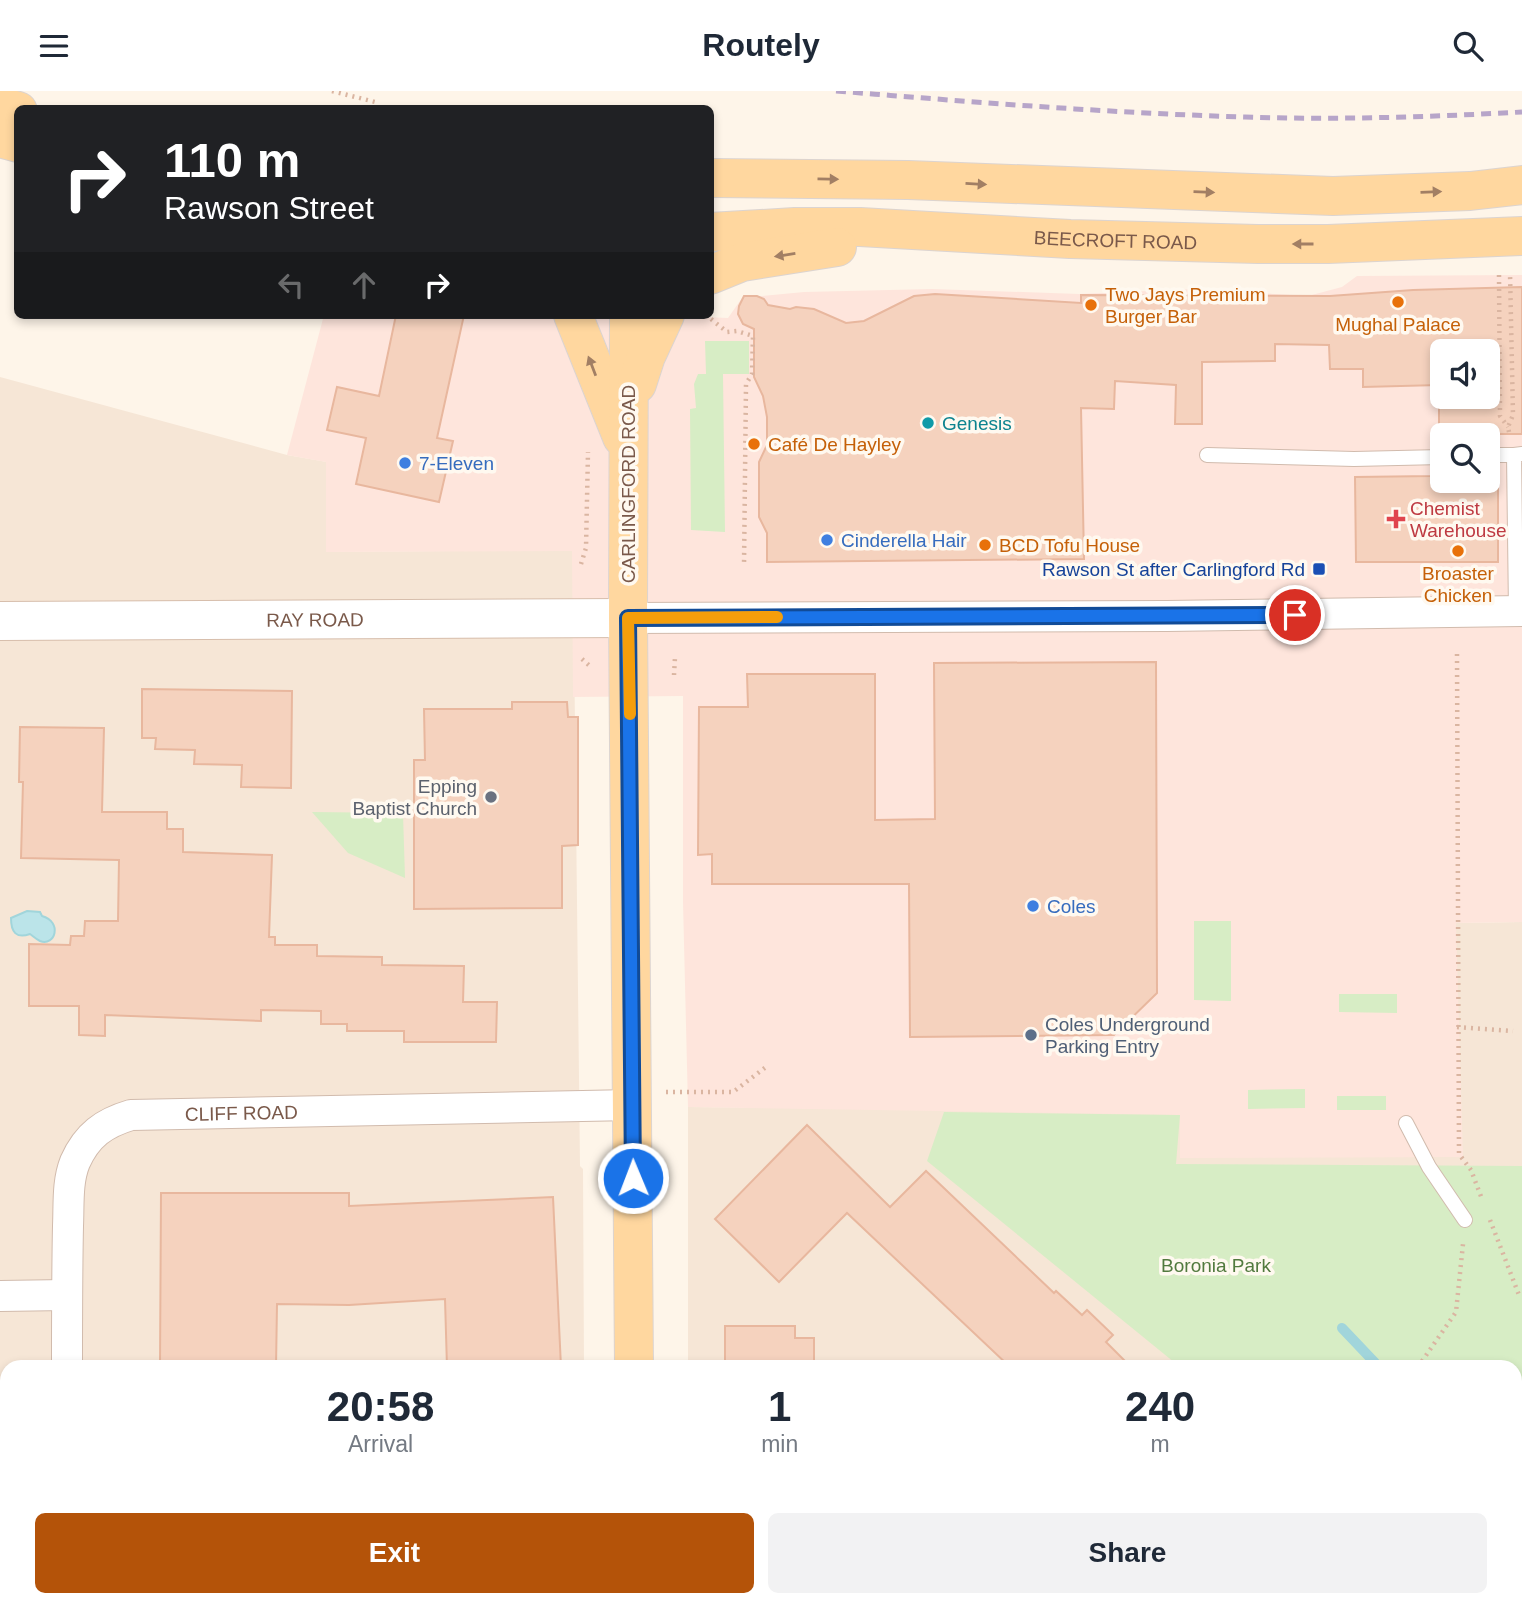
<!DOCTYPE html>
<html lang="en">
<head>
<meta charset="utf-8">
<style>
  body { margin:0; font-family:Helvetica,sans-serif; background:#f2f2f3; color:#1f2937; height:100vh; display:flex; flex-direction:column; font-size:26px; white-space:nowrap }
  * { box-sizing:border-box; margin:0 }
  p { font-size:23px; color:#747a83 }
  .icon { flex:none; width:38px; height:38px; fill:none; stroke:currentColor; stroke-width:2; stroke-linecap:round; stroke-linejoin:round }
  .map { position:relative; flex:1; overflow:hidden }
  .sheet { position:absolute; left:0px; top:1269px; width:1522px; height:247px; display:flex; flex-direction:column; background:#fff; border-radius:21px 21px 0 0; box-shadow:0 4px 10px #0003 }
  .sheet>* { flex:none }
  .banner { position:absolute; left:14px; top:14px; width:700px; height:214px; border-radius:10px; box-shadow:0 4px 10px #0003; background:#202124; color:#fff; overflow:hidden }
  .buttons { position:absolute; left:1430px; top:248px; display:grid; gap:14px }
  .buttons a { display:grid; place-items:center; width:70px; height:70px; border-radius:10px; background:#fff; box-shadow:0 4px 10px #0003; font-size:35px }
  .pin { position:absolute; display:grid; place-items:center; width:60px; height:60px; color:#fff; margin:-30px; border:4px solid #fff; border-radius:50%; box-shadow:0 2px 7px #0007 }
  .me { position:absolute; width:77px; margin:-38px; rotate:359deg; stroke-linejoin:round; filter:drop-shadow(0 0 5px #0008) }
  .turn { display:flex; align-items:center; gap:24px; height:147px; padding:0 35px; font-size:32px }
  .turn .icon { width:91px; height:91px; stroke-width:2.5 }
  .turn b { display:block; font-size:49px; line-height:60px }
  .lanes { display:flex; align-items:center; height:66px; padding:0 35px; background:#0003; justify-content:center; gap:35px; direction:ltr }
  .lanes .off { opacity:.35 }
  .eta { display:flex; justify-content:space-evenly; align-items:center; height:119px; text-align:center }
  .eta b { font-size:42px; font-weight:600; line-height:49px }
  .primary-button { display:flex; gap:14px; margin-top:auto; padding:14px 35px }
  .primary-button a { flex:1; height:80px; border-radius:10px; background:#b45309; color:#fff; font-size:28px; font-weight:600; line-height:80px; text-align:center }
  .primary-button a+a { background:#f2f2f3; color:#1f2937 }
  header { display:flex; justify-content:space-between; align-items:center; height:91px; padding:0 35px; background:#fff; font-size:32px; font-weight:600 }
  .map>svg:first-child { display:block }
</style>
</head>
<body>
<header><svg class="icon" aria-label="menu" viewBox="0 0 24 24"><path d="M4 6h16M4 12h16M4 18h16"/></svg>Routely<svg class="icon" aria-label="search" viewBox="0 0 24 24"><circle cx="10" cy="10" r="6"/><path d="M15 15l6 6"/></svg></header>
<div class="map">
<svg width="1522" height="1515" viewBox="0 0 1522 1515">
  <rect width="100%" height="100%" fill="#fef5e9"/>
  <g fill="#f6e6d6">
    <path d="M0,286l287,78 40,7 -1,90 247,-2 7,616 3,3 1,198h-577v232h579v7h-586z"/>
    <path d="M1522,831v684h-834v-7h828v-232h-828v-260l495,5 273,-189z"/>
  </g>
  <path fill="#fee5dc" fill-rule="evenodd" d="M1522,184v647l-66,1 7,234 -283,1v-43l-492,-8 -5,-205v-206l-110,1 -1,-146 -246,1v-90l-39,-7 37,-140h333l71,3 14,-20 62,-6 128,-3 147,5 116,-5 113,7 34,-9 15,-11zM1442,261h46v45h-46zM1442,345h46v45h-46z"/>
  <g fill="#d7edc5">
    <path d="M705,250h44v33h-26l2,158 -34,-2 -1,-121 6,-1 -2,-24 4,-10h8z"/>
    <path d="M312,721l91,1 2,65 -57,-25z"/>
    <path d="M1194,830h37v80l-37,-1z"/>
    <path d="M1339,903h58v19l-58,-1z"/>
    <path d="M1305,998v19l-57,1v-19z"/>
    <rect x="1337" y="1005" width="49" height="14"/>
    <path d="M944,1021l236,3 -4,49 346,2v440h-332v-7h326v-232h-336l-253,-206z"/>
  </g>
  <path fill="#bbe4e9" stroke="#a1d5db" stroke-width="2" d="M27,820l13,1 2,4c21,6 13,31 -2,25 -4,-2 -7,-5 -10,-7 -14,5 -19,-2 -19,-16z"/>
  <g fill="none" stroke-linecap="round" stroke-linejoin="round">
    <g stroke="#a1d5db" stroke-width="10">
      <path d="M1342,1237l37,39"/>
      <path d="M1516,1416l6,7"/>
    </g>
  </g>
  <g fill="#f5d2be" stroke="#e8b79e" stroke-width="2" fill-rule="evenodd">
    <path d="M1522,196v147h-24v11h-10v-9h-46v11h-3v-62l-76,2v-18h-33l-1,-24 -54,-1v17l-73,1v62h-27l1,-39 -61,-4 -1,28 -33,-1 3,151 -317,3v-29l-8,-16v-55l8,-17v-28l-4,-21 -9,-19v-48l-11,-5 -5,-10 1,-8 5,-10h13l7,3 4,6 22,4 6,-2 18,2 32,14 18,-2 50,-25 21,-2 146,9v-8l249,1 83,-6zM1442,261h46v45h-46z"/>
    <path d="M396,224h68l-27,123 16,3 -14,61 -83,-18 10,-46 -39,-8 10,-43 42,9z"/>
    <path d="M1488,374h10v97h-142l-1,-85 77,-1 3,-9h7v14h46z"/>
    <path d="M1156,571l1,331 -43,42 -204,2 -1,-153h-197v-30l-14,1 1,-148h49l-1,-33h128v146l60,-1 -1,-156z"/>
    <path d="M142,598l150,2 -1,97 -50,-1 1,-22 -48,-1 1,-14 -40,-1 1,-11h-14z"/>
    <path d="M512,611h55l1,15h10v128l-16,1v62l-148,1v-149h11l-1,-51h88z"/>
    <path d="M20,636l84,1 -2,84h65v17h16v23l89,3 -3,82h6v8h42v11l65,1v8l82,1 -1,36h34l-1,40h-92v-11h-57v-7h-26v-13l-60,-1v11l-156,-6v21l-26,-1v-29h-50v-62l41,1 1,-9h13l1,-15h33l1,-61 -98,-2 2,-76h-4z"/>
    <path d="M807,1034l83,82 36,-36 128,122 2,-2 26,24 5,-5 26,25 -7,7 25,25h-121l-163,-154 -68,69 -64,-63z"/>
    <path d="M161,1102h188v13l204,-9 8,170h-114l-2,-68 -96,6 -72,-1 -1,63h-116z"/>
    <path d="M725,1235h70v12h19v29h-89z"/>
  </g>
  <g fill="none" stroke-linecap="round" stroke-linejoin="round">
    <defs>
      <g id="lane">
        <path d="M1207,364l147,4 88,-2"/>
        <path d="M1488,364h26"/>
        <path d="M1516,520l-2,-156 8,-1"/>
        <path d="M1406,1032l23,44 36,53"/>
      </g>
      <g id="street">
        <path d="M628,527l539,-2 355,-5"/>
        <path d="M0,1205l66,-1"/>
        <path id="s1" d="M67,1276c0,-47 0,-94 1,-141 1,-22 -1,-44 7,-64 12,-27 29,-39 56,-47l501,-10"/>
        <path d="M72,1508v7"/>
      </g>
      <g id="secondary">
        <path id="s2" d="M0,530l628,-3"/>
      </g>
      <g id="primary">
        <path d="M0,15l18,5"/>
        <path d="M0,47l18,5"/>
        <path d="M710,87l198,2 425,16 137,-5 52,-6"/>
        <path id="s3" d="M710,141l85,-5h65l210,12 188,5h70l194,-8"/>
        <path d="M710,184l32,-13 95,-15"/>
        <path d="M573,224l49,122"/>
        <path d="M629,224l-1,303 6,749"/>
        <path d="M637,293l9,-28 19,-41"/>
        <path d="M635,1508v7"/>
      </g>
    </defs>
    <use href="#lane" stroke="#d1bbad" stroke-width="16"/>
    <use href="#street" stroke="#d1bbad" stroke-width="32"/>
    <use href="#secondary" stroke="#d7beac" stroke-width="40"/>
    <use href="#primary" stroke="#dcd4d0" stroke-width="40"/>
    <g stroke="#dab5a1" stroke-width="4.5" stroke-dasharray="2 5" stroke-linecap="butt">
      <path d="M332,0l43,11"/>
      <path d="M1499,184l1,141 8,11"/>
      <path d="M711,228l16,13 10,-1 16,5 -1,38 -6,10 -2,182"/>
      <path d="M1509,341l-1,-5 5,-12 -3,-142"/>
      <path d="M581,473l5,-16 2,-96"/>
      <path d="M1457,563l2,500 12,16 11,29"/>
      <path d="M582,568l10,9"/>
      <path d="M674,584l1,-18"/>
      <path d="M1457,936l56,4"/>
      <path d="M666,1001h67l33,-25"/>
      <path d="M1490,1129l29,75 3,-1"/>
      <path d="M1418,1276l38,-55 7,-68"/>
      <path d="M1516,1469l6,8"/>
      <path d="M1364,1515l2,-7"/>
    </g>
    <use href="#lane" stroke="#fff" stroke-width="14"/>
    <use href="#street" stroke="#fff" stroke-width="30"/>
    <use href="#secondary" stroke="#fff" stroke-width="38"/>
    <use href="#primary" stroke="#ffd79f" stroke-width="38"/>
    <path stroke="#b7a5c9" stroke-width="5" stroke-dasharray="10 7" stroke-linecap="butt" d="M836,0c136,11 272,22 409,26 92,3 185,0 277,-5"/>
  </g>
  <defs><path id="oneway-solid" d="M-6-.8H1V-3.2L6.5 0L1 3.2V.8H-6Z" transform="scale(1.75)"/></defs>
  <g fill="#a27f64">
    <use href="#oneway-solid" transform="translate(828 88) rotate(1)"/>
    <use href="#oneway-solid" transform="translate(976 93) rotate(3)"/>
    <use href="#oneway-solid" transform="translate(1204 101) rotate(2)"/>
    <use href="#oneway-solid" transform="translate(1431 101) rotate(-2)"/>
    <use href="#oneway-solid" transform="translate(1303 153) rotate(180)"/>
    <use href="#oneway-solid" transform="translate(785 164) rotate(171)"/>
    <use href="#oneway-solid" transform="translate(592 275) rotate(-111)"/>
  </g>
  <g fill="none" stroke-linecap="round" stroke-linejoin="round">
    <defs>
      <path id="route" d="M633,1087l-5,-560 667,-3"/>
    </defs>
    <use href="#route" stroke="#114b97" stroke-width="18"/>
    <use href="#route" stroke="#1a73e8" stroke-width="12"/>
    <path stroke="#f59e0b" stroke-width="12" d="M630,623l-2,-96 149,-1"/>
  </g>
  <g fill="#e8710a" stroke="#fff9f0" stroke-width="2.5">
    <circle cx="1398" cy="211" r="7"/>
    <circle cx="1091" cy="214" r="7"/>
    <circle cx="754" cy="353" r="7"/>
    <circle cx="985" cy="454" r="7"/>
    <circle cx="1458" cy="460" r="7"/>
  </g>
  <circle fill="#0f9aa8" stroke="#fff9f0" stroke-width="2.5" cx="928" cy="332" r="7"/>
  <g fill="#3f7fe0" stroke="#fff9f0" stroke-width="2.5">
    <circle cx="405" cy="372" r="7"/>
    <circle cx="827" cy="449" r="7"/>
    <circle cx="1033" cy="815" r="7"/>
  </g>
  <path fill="#e0444e" stroke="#fff9f0" stroke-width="2.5" d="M1392.5 417.5h7v7h7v7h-7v7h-7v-7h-7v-7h7z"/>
  <rect fill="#1a4fb4" stroke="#fff9f0" stroke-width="2.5" x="1312" y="471" width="14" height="14" rx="3.5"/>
  <circle fill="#6b7280" stroke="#fff9f0" stroke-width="2.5" cx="491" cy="706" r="7"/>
  <circle fill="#5c6f8a" stroke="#fff9f0" stroke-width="2.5" cx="1031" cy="944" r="7"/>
  <g text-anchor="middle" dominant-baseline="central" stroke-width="7" stroke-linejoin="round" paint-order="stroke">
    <g font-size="19" fill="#7a594a" stroke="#fff9f0">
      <text stroke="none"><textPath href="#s3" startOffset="406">BEECROFT ROAD</textPath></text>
      <text transform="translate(628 393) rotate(-90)">CARLINGFORD ROAD</text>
      <text stroke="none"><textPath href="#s2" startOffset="315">RAY ROAD</textPath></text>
      <text stroke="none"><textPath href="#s1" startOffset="392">CLIFF ROAD</textPath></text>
    </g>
    <g font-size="19" fill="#c56008" stroke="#fff9f0" text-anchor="start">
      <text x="1105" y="203">Two Jays Premium<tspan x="1105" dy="22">Burger Bar</tspan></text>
      <text x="1398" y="233" text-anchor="middle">Mughal Palace</text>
      <text x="768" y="353">Café De Hayley</text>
      <text x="999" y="454">BCD Tofu House</text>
      <text x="1458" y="482" text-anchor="middle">Broaster<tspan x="1458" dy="22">Chicken</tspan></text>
    </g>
    <g font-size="19" fill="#0d838f" stroke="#fff9f0" text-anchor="start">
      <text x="942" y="332">Genesis</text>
    </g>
    <g font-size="19" fill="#366cbe" stroke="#fff9f0" text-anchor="start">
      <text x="419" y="372">7-Eleven</text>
      <text x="841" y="449">Cinderella Hair</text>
      <text x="1047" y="815">Coles</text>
    </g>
    <g font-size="19" fill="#be3a42" stroke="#fff9f0" text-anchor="start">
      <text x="1410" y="417">Chemist<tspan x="1410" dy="22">Warehouse</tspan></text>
    </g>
    <g font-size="19" fill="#164399" stroke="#fff9f0" text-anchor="end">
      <text x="1305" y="478">Rawson St after Carlingford Rd</text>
    </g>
    <g font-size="19" fill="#5b616d" stroke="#fff9f0" text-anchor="end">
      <text x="477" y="695">Epping<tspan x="477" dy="22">Baptist Church</tspan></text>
    </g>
    <g font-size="19" fill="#4e5e75" stroke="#fff9f0" text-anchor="start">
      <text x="1045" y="933">Coles Underground<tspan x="1045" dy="22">Parking Entry</tspan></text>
    </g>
    <g font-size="19" fill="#527a3e" stroke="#fff9f0">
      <text x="1216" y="1174">Boronia Park</text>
    </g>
  </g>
</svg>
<div class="buttons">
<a><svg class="icon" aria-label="sound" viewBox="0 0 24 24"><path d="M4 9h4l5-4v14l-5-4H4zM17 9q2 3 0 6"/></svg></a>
<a><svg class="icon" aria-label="search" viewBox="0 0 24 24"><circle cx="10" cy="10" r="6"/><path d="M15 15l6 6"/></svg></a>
</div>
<div class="pin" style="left:1295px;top:524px;background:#d93025"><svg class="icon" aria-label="arrive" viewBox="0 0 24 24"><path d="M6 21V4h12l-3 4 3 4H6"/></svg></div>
<svg class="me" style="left:633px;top:1087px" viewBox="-20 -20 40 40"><circle r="17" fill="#1a73e8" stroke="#fff" stroke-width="3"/><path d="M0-11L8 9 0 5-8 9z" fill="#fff"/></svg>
<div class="banner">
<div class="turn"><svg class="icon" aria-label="right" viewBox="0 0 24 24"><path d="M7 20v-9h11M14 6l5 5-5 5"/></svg><div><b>110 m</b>Rawson Street</div></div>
<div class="lanes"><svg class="icon off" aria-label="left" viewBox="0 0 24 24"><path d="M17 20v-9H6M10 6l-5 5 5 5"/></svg><svg class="icon off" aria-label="ahead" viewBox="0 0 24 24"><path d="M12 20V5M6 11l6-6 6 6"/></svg><svg class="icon" aria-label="right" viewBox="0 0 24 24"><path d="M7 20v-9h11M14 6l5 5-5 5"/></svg></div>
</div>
<section class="sheet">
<div class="eta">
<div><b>20:58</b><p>Arrival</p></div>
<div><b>1</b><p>min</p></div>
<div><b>240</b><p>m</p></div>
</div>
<div class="primary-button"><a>Exit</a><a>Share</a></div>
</section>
</div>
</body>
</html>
